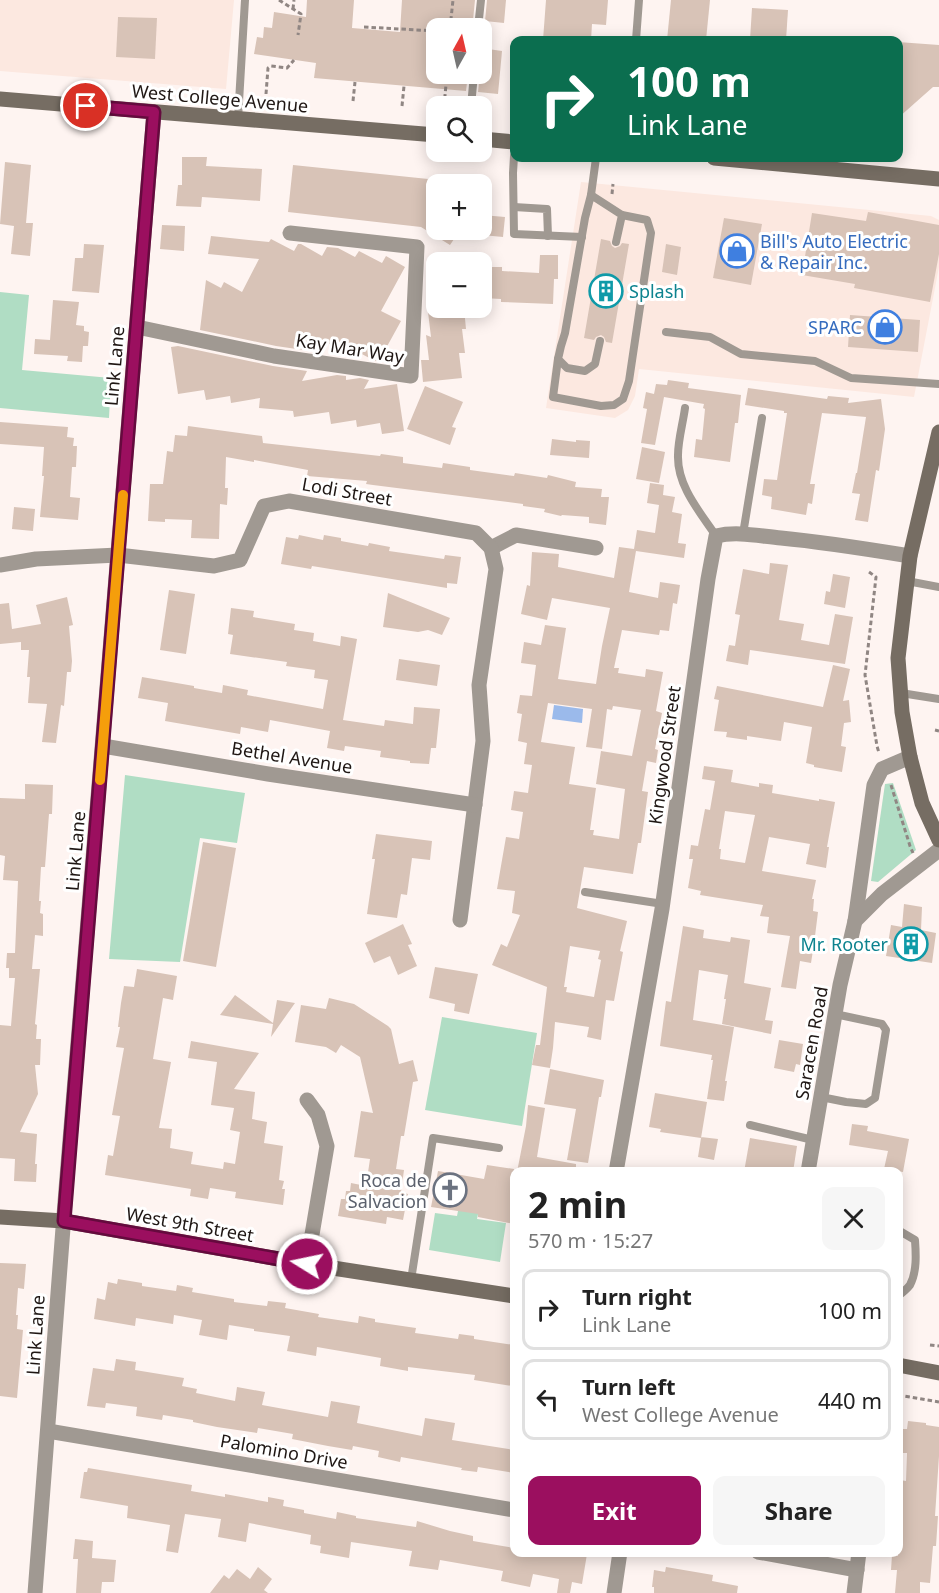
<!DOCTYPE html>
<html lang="en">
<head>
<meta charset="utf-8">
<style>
  body { margin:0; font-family:"Noto Sans",sans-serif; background:#f6f6f6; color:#222; height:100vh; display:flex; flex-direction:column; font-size:22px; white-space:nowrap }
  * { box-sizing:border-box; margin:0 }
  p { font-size:20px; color:#767676 }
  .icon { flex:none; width:33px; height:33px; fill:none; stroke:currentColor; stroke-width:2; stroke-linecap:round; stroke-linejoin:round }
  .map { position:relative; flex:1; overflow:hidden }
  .details { position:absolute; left:510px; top:1167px; width:393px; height:390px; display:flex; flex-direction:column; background:#fff; border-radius:12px; box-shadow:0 3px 15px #0003 }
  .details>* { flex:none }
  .guide { position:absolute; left:510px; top:36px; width:393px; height:126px; border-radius:12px; box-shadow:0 3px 15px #0003; background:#0b6e4f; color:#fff; overflow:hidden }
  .needle { width:39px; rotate:8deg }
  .tools { position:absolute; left:426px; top:18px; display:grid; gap:12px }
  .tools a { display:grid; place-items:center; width:66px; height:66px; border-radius:12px; background:#fff; box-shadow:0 3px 15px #0003; font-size:30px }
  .pin { position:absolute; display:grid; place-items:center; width:51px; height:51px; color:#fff; margin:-26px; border:3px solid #fff; border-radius:50%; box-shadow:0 2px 6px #0007 }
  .me { position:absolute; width:66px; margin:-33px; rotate:280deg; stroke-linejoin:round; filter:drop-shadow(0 0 4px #0008) }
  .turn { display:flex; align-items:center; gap:21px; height:126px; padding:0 18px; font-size:27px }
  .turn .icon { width:78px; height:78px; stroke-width:2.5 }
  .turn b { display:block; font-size:42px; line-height:51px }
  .round { display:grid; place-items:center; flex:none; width:63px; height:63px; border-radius:12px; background:#f6f6f6 }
  .head { display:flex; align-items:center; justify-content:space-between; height:102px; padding:0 18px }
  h1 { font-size:36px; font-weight:700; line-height:45px }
  .action { display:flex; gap:12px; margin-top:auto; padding:12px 18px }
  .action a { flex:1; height:69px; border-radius:12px; background:#9b0f5f; color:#fff; font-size:24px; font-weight:700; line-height:69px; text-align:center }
  .action a+a { background:#f6f6f6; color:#222 }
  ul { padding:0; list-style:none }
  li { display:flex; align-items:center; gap:18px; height:81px; margin:0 12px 9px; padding:0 6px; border:3px solid #e0e0e0; border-radius:12px }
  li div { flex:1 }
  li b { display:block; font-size:22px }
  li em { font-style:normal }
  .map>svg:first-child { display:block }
</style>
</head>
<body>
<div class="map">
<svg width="939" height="1593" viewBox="0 0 939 1593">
  <rect width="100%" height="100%" fill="#fef4f1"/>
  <g fill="#fce8e0">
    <path d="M0,0h234l-8,89 -226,-18z"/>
    <path d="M581,182l350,34 8,4v47l-25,130 -275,-28 -4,27 -7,14 -13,8 -69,-10z"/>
  </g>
  <g fill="#b0ddc4">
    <path d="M0,292l29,3 -7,75 89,8 -2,40 -109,-10z"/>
    <path d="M125,775l120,18 -8,50 -37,-5 -20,124 -71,-3z"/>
    <path d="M893,783l23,67 -38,32 -7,-1 14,-97z"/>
    <path d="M442,1017l95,16 -15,93 -97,-16z"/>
    <path d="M459,1206l20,3 -2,10 29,4 -6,39 -71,-12 6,-37 22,3z"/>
  </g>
  <path fill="#9bbaeb" d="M554,705l29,4 -1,14 -30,-4z"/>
  <g fill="#d8c3b7" fill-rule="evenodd">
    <path d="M307,0h47l-2,28 48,4 2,-32h73l-2,20 -5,-1 -1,7 -31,-3v51h32l-2,17 -152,-13 2,-15 -62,-9 3,-17 6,1 1,-11 8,1 2,-16 32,5z"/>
    <path d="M487,0h19l-2,23 -19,-2z"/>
    <path d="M546,0h62l-2,25 -14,-1 -1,16h-48z"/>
    <path d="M671,0h39l-4,40h-39z"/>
    <path d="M752,8l36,2 -2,30h-36z"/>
    <path d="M118,17l39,1 -2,41 -39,-2z"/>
    <path d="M898,42l41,3v42h-6l-35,31z"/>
    <path d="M488,49l14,2 -4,43 -20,-2 2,-18h6z"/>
    <path d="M182,157h25l-1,9 56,3 -2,32 -58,-4 -1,10 -25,-1 2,-21h4z"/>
    <path d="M5,162l26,3 -5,58h7l-3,33 -19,-2 3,-28 -14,-2z"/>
    <path d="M293,165l145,15 -2,4v46h24l-10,15 -29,-18 -133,-15z"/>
    <path d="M868,212l71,13v29l-9,48 -76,-14 1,-4 -53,-9 10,-62 54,8z"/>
    <path d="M482,215l23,2 -2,20 -21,-2z"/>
    <path d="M724,218l38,6 -11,61 -38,-7z"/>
    <path d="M162,225l23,1 -1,25 -24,-2z"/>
    <path d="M211,236l58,6 2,-3 23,12 4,-7h3l21,12 5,-9 11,1 17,9 4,-6 23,12 4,-7 19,11 -24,44 20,10 -22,40h-4l-34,-18 1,8 -18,-10 -7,11 -41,-6 -76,-16 6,-50 15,8 3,-6 18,10 17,-33 -51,-5z"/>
    <path d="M601,239l9,2 2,5 3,2 5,-2 2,-3 7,1 -17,99 -6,-1 -2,-5 -3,-2 -5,2 -2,3 -10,-2z"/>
    <path d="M84,244l20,1 -5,48 -27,-2 3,-33h8z"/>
    <path d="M666,244l15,3 -4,28 -15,-3z"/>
    <path d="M540,255h18v24h-4l-1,25 -52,-2v-3l-19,-1v-31h20v4l37,2z"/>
    <path d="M53,300l26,2 -3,23 8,1v5l5,1 -1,14h-5l-1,16 -15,-1 1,-5 -34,-2 1,-15 15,1z"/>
    <path d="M464,308l2,21h-4l3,24h-6l3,25 -39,4 -2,-22h8l-3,-25 5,2 -3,-25z"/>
    <path d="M850,315l70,5 -2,32 -70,-5z"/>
    <path d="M178,346l95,20 34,5 -5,10 35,-6 9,1v4l14,-2 9,2 -5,9 33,-5 7,47 -22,3 -2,-11 -23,4 -1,-7 -25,4 -2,-12 -35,5 -1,-6 -34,-3 1,-10 -29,5 -1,-7 -24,4 -2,-10 -26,4 -7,-47z"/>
    <path d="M668,380l21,3 -1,5 53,7 -3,28h-3l-5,39 -36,-5 2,-18 6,1 3,-31 -2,-1 1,-4 -40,-7 -9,48 -14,-2 6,-34 -4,-1 3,-16 8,2 2,-10 11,1z"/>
    <path d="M425,386l38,16 -11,25 4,1 -6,17 -43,-16z"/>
    <path d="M748,388l79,11 1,-3 21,2 -1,5 33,-4 4,30 -6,42 -3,-1 -8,52 -13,-2 5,-26 -8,-1 4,-20h1l9,-56 -44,-4 -12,71h5l-3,20 -4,-1 -2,12 -35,-6 1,-12 -10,-2 2,-16 13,1 10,-67h-3v-2l-39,-6z"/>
    <path d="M0,422l68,5 -1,10 7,1 -1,8h4l-1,21h-4l-2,30 10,1 -2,22 -38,-3 4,-41h-2l2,-29 -44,-3z"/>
    <path d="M188,426l74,10 1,7 117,13 1,-2 22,3v6l39,5 1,-5 27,4v3l44,6 1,-3 32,5 1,-3 28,7 -1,5 27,2 -1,8h8l-3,28 -17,-2v-6l-27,-2 -1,1 -17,-4 1,-3 -22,-3v-2l-150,-19 -7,-1 1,-3 -60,-5 1,-6 -54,-10v2l-28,-5 -1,31h3l-1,17 -7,-1 -1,35 -28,-1 1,-18 -27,-1v3l-17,-1 2,-37h13l4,-33 6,1 2,-17 12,1z"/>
    <path d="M552,439l24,3v-2l14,1 -1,17 -39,-3z"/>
    <path d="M642,447l23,5 -6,31 -23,-4z"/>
    <path d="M650,483l14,2 -1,10 12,2 -3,15 10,2 -4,29 8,1 -2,14 -48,-7 -7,41 29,6 2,-16 20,3 -3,19 -4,-1 -4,28 -9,-1 -1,5 -37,-5 -8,38h5l-1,5 27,4 1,-8 17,3 -7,39 6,2 -7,36 3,1 -2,13 -9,-2 -5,30 6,1 -7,51h-3l-5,31 -49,-7 -7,41 50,13 -7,30 3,1 -9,49 -8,-1 -5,40 -14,-3 2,-10 -34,-5 -2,26 -3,20 -18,-3 4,-20h4l7,-58 -55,-22 9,-21 6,3 13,-32 -8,-2 3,-22 -18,-2 9,-52 13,2 4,-27 -12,-2 3,-19 14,2 4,-28 -8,-1 3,-21 -9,-2 4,-27 -5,-1 3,-18 12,1 4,-31 -15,-2 3,-21 17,3 4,-20 21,3 -8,51 38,5 6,-38 8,-38 -58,-10 -5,22 -26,-6 6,-29 3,1 2,-34 27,2 -1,13 56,11 5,-31 15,2 3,-19 18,3 4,-28 -12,-2zM548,703l44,6 -6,38 16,2 5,-40 5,1 1,-4 28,4 -9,46 -31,-5 -5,33 29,5 -6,50 -26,-4 1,-5h-4l6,-42 -27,-4 6,-37 -34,-5zM570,946l30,5 -2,8 3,1 -7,37 -28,-5 1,-5h-3z"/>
    <path d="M14,507l21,2 -2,22 -21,-2z"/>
    <path d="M299,535l24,5 1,-5 17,3v3l27,5 1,-3 21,4 -1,4 55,8 1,-4 16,2 -4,27 -10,-1v5l-135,-22 -1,3 -30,-5 5,-27 12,2z"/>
    <path d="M770,563l18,2 -9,55 25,4 -3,16 28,5 6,-31 18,3 -8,47 -95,-14 -2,15 -22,-4 3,-16 6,1 5,-31 -5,-1 8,-45 26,5z"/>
    <path d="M833,574l17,3 -5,31 -21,-4 2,-13 4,1z"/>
    <path d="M169,590l26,4 -9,60 -26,-4z"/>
    <path d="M388,593l62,25 -8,17 -14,-5 -10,2 -35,-5z"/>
    <path d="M67,597l6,28 -4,1 3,35 -1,11h-4l-3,34 -3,-1 -5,38 -14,-1 5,-38 -19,-1 2,-26h-3l2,-27h-8v-8l-21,2v-40l9,-1 3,26 29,-5 -5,-19z"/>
    <path d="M231,608l23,3 -1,6 42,7 -1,6 20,3 -1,8 27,5 1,-10 16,3 -14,81 41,6 1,-6 28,4 1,-17 26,2 -4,39h-5l-2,16 -19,-1v-2l-30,-4 1,-6 -36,-5 -1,5 -17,-3 3,-17 -60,-11 -2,12 -27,-5 -1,7 -75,-13 3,-18 -30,-5 4,-21 52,9v2l28,5 1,-8 25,5 -1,5 76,14 5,-29 -14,-2 1,-8 -29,-4 1,-4 -57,-8 3,-19 -5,-1z"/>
    <path d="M399,659l41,6 -3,21 -41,-6z"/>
    <path d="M833,665l17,4 -7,32 6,-1 2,22 -7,1 -3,23 5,1 -4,25 -28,-5v-2l-8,-2 6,-36 -28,-5 -3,19 -34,-5v4l-21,-3 1,-5 -13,-1 5,-31 -5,-1 3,-13 106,21z"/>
    <path d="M704,766l29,4 -2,12 28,5v-4l14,2 -1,8 47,8v-2l16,3 -8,45h2l-3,21 -20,-4 4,-20 -41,-7 -7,34 54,9 -4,19h2l-1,12 5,1 -4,32 -3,19 -11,-2 -4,28 -15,-2 9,-51 -23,-3 2,-16 -9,-1 3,-11 -63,-10 1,-4 -13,-3 5,-29h-4l2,-14 7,1 7,-37 5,1 5,-29 -13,-2zM725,811l30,4 -10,48 -25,-4 1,-10h-2z"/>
    <path d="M25,784l28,1 -1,29h-3l-4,53h-4l-2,34h2l-1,12 3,1v22l-8,-1 -3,34h8l-5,55 2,1 -1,14h5l-1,26h-5l3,29 -18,38 17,2 -2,30h2l-1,18 -22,-1 1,-22 -15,-1v-133l11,1 4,-48h-6v-10h-3l1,-15h8l3,-72 -15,-1 2,-24 -5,-1v-57l25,1z"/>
    <path d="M376,834l56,7 -2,19 -18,-2 -5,37 -6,-1 -4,24 -30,-4 8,-55h-3z"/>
    <path d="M203,842l33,6 -20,119 -33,-6z"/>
    <path d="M904,904l18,3 -1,23 15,3 -4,30 -46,-7 5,-31 11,2z"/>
    <path d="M403,924l9,20 -4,1 9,21 -19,9 -8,-19 -16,7 -9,-20z"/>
    <path d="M683,926l21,4 -1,8 27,4 1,-5 19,3 -6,43 27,5 -6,32 8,1 -2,13 -49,-10 4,-25h-2l4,-24 -29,-5 -6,50 41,7 -9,54h2l-3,20 -17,-2 6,-39h-2l1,-5 -52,-9 6,-45 5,1z"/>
    <path d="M435,967l43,7 -9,40 -15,-3 1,-7 -26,-6z"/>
    <path d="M137,969l40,7 -4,24 -10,-2 -10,61 18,3 -12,66 13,1 -2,19 23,4 -2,12 32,5 1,-7 11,2 5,-32 -10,-2 4,-22 -23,-3 6,-43 -29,-4 3,-17 68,12 -25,36 21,3 -3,27 15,3 -3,21 19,3 -4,34 5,1 -2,8h3l-2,16 -48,-7 1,-6 -26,-4 -2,11 -18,-3 1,-7 -86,-14 3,-20 5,1 7,-40 -8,-1 12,-67 -8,-1 4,-20h-2l3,-24 3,-17 10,1z"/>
    <path d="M235,995l38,28 4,-23 18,3 -24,34 2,-13 -53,-9z"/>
    <path d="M329,998l25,6 34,22 3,3 8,35 14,-4 5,21 -5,1 -9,54h-3l-5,33 8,1 -3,22 7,2 -5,26 -16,-3 -1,7 -48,-8 3,-17h4l1,-8h4l1,-8 15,3 4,-27 -16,-2 7,-46 12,2 -13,-56 -19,-12 -5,8 -10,-6 -31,-5 6,-37 25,4z"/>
    <path d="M779,1040l24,4 -3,21 -4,-1 -2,8 -20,-4z"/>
    <path d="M550,1069l54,11 -3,17h-2l-11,66 -21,-3 9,-51 -32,-5z"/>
    <path d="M655,1093l52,9 -6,36v-1l17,2 -4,21 -16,-3 3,-19 -41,-6 1,-3 -12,-2z"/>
    <path d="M528,1105l17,3 -8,49 39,7v8h-59l9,-46z"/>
    <path d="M852,1124l16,2 -1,5 42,8 -6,33 -19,-3 4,-18 -39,-6z"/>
    <path d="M750,1138l47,8 -4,26h-49z"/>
    <path d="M487,1165l27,4v55l-36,-7v-3l-47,-7 7,-36 46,8z"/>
    <path d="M0,1263l26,1 -2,25 -6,-1 -2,27h2l-1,14 6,1 -6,68 -17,-2z"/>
    <path d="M118,1279l24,4v3l34,5 1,-6 16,3 -1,4 42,7v3l33,4 1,-5 18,2 -1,5 34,6 -1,3 40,6 1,-7 16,3v3l41,6 -1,5 43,6 1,-5 15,2v3l40,6v22l-2,19 -38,-6 1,-5 -67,-8v4l-28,-5 1,-8 -64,-11 -1,9 -29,-5 3,-15 -36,-5v-2l-25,-4 -2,15 -28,-5 3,-15 -28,-5 -1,9 -37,-6 -1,8 -41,-7 3,-21 8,2 3,-18 9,2z"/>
    <path d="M116,1359l20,3 -1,8 49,8 -2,8 15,3 -1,4 39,8 2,-14 28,5 -3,13 66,12 3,-16 29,5 -3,17 65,13 3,-18 30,5 -3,17 62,10v23l-36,-6 -1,5 -16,-2 1,-2 -61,-11 -1,5 -22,-5 1,-6 -26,-5 -1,4 -24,-4 -36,-7 1,-5 -35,-6 -1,5 -40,-6 -24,-5v-2l-30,-5 -1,5 -26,-4 1,-9 -31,-4 -1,5 -18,-2 6,-38 21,3z"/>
    <path d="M908,1421l18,2v2l13,2v29l-4,60h3l-2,30h-3l-3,37 -10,-1v11h-25l2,-23h-6l1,-15 6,1v-47l2,-29 6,1 1,-28h-7l3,-24h4z"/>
    <path d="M88,1468l104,17 -1,6 34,6v-3l43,8v-5l16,3 -1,6 21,4v3l32,6 1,-7 19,4v2l60,9 1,-6 33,10 23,5v5l41,7v4h63l10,2 -5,30 -10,-2 -2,11h-13l2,-14 -26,-5 -3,13 -29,-6 2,-10 -63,-11 -2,10 -29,-4 3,-15 -61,-9 -2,16 -29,-5 1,-7 -11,-2 1,-9 -62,-12 -3,19 -28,-5 3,-18 -36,-5 -7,39 -12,-2 4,-26 -43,-7 1,-12 -48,-8 4,-26h3z"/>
    <path d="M75,1539l18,2 -1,17 24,2 -2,22h-12l-1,11h-25l2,-34h-5z"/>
    <path d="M258,1567l14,12 -8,11 4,3h-58l14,-18 5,4 8,-10 13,10z"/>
    <path d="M666,1567l47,8 -1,6 26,5 -1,7h-83v-6h-2l2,-17 11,2z"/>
  </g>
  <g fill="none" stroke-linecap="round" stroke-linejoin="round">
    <g stroke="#908683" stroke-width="3" stroke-dasharray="4.5 3" stroke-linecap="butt">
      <path d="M279,0l22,14 -3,21"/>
      <path d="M293,9l1,-9"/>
      <path d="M364,27l72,4"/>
      <path d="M450,28l3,-28"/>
      <path d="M266,94l2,-26 3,-2 16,2 7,-8"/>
      <path d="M353,101l2,-19"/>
      <path d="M402,106l2,-20"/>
      <path d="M444,106l3,-32"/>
      <path d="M612,194l1,-10"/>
      <path d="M869,572l7,5 -11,98 12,71 2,7"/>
      <path d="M935,730l4,1"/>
      <path d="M891,785l19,61 3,7"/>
      <path d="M930,1345l9,1"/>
      <path d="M898,1395l41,7"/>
    </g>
    <g stroke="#a09992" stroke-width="8">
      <path d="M478,28l3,-28"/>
      <path d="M636,40l3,-40"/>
      <path d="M471,106l3,-32"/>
      <path d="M238,119l7,-119"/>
      <path d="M514,156l-1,17 1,61 68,3"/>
      <path d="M591,195l5,-37"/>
      <path d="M514,207l33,2 1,27"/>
      <path d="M666,332l44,5 31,17 74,7 36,17 88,6"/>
      <path d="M600,341l-5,23 -10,7 -18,-3 -9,-9 3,-13 4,-13 20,-115 6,-23 31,20 -6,27"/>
      <path d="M558,359l-5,38 48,9 13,-1 9,-6 6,-18 22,-148 -4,-13 -25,-5"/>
      <path d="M685,408c-2,15 -7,32 -7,47 -1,31 22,57 38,81"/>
      <path d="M743,534l19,-116"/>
      <path d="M907,581l32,6"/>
      <path d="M901,693l38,6"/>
      <path d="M585,892l78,12"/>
      <path d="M821,1097l25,5 20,2 9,-6 11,-68 -4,-6 -47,-10"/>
      <path d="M750,1125l63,15"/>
      <path d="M898,1230l17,10c1,14 2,32 -5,45 -3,4 -8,8 -12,11"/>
      <path d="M411,1280l22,-142 66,10"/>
    </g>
    <g stroke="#a09992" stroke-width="15">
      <path d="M137,327l137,29 137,20 6,-129 -127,-14"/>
      <path d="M491,548l25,-13 80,13"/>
      <path d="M0,565l36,-6 82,-4 96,11 26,-6 24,-54 25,-5 187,32 15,15 5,21 -17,116 4,56 -23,179"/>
      <path d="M103,746l165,28 207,31"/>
      <path d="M855,921l19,-136 8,-16 28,-12"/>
      <path d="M616,1172l46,-263 46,-330 8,-43c21,-5 43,0 65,2 43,4 86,11 129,18"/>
      <path d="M808,1172l32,-187 15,-64 27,-27 57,-44"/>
      <path d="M307,1264l20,-118 -9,-31 -11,-15"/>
      <path d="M48,1431l466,79"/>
      <path d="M758,1552l99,18"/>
      <path d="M35,1593l31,-404 88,-1077"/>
      <path d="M614,1593l6,-41"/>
      <path d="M854,1593l5,-41"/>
    </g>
    <g stroke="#766d63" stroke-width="15">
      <path d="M0,99l436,36"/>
      <path d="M482,139l32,3"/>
      <path d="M714,158l225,21"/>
      <path d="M939,432l-29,124 -12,102 4,54 8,45 12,46 17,37"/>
      <path d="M0,1217l64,4 243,43 207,32"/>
      <path d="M898,1365l41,8"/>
    </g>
  </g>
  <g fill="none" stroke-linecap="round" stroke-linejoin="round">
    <defs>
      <path id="route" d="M86,106l68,6 -90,1109 243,43"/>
    </defs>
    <use href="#route" stroke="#650a3e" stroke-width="15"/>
    <use href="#route" stroke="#9b0f5f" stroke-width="10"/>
    <path stroke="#f59e0b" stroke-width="10" d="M100,780l23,-285"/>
  </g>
  <defs>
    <symbol id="shop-ring" viewBox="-11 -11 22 22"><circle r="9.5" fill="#fff" stroke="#3f7fe0" stroke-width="1.5"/><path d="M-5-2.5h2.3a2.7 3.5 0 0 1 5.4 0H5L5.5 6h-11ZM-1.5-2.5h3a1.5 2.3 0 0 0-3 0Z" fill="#3f7fe0"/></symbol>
    <symbol id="building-ring" viewBox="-11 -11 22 22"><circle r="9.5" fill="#fff" stroke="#0f9aa8" stroke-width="1.5"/><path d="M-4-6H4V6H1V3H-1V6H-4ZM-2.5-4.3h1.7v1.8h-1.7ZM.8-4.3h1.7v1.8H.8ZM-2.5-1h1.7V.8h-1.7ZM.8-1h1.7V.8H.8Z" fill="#0f9aa8"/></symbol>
    <symbol id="church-ring" viewBox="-11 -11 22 22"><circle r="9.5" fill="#fff" stroke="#6b7280" stroke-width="1.5"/><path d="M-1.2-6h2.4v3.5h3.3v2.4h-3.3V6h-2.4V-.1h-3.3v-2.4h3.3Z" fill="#6b7280"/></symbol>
  </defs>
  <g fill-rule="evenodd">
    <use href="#shop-ring" x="718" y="232" width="38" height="38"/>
    <use href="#building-ring" x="587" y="272" width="38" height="38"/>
    <use href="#shop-ring" x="866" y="308" width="38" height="38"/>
    <use href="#building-ring" x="892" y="925" width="38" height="38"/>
    <use href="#church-ring" x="431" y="1171" width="38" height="38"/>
  </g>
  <g text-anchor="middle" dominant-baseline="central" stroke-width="6" stroke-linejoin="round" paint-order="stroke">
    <g font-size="18" fill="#1f1714" stroke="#fff">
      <text transform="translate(220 98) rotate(5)">West College Avenue</text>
      <text transform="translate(350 348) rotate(9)">Kay Mar Way</text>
      <text transform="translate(114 366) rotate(-85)">Link Lane</text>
      <text transform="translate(347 491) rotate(10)">Lodi Street</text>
      <text transform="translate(664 755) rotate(-82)">Kingwood Street</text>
      <text transform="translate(292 757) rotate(9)">Bethel Avenue</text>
      <text transform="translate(75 851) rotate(-85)">Link Lane</text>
      <text transform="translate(811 1043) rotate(-80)">Saracen Road</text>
      <text transform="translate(190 1224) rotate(10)">West 9th Street</text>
      <text transform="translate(35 1335) rotate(-86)">Link Lane</text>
      <text transform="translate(284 1451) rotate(10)">Palomino Drive</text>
    </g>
    <g font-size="18" fill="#366cbe" stroke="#fff" text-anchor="start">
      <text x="760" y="241">Bill's Auto Electric<tspan x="760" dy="21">&amp; Repair Inc.</tspan></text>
      <text x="862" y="327" text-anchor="end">SPARC</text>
    </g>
    <g font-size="18" fill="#0d838f" stroke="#fff" text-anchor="start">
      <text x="629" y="291">Splash</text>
      <text x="888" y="944" text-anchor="end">Mr. Rooter</text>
    </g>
    <g font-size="18" fill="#5b616d" stroke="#fff" text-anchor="end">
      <text x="427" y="1180">Roca de<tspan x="427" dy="21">Salvacion</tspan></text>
    </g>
  </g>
</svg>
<div class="tools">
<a><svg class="needle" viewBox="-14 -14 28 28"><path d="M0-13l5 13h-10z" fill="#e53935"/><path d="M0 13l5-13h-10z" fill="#767676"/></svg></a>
<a><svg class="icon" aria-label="search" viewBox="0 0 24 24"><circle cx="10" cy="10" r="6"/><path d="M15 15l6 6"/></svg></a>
<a>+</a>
<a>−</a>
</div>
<div class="pin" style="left:86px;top:106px;background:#d93025"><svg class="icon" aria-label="arrive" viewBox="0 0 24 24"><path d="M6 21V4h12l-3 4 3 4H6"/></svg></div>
<svg class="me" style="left:307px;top:1264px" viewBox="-20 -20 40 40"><circle r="17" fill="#9b0f5f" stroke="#fff" stroke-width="3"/><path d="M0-11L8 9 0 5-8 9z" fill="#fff"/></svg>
<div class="guide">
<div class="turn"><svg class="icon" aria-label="right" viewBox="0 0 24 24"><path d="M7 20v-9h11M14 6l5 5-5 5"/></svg><div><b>100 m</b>Link Lane</div></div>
</div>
<section class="details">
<div class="head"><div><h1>2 min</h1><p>570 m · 15:27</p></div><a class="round"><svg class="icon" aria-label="close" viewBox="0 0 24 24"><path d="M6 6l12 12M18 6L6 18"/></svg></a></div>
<ul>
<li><svg class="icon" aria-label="right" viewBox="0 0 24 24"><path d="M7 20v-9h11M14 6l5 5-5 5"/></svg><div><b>Turn right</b><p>Link Lane</p></div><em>100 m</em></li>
<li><svg class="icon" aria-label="left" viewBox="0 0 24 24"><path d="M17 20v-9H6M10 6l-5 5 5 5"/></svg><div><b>Turn left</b><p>West College Avenue</p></div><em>440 m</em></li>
</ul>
<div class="action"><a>Exit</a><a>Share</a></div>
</section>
</div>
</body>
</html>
